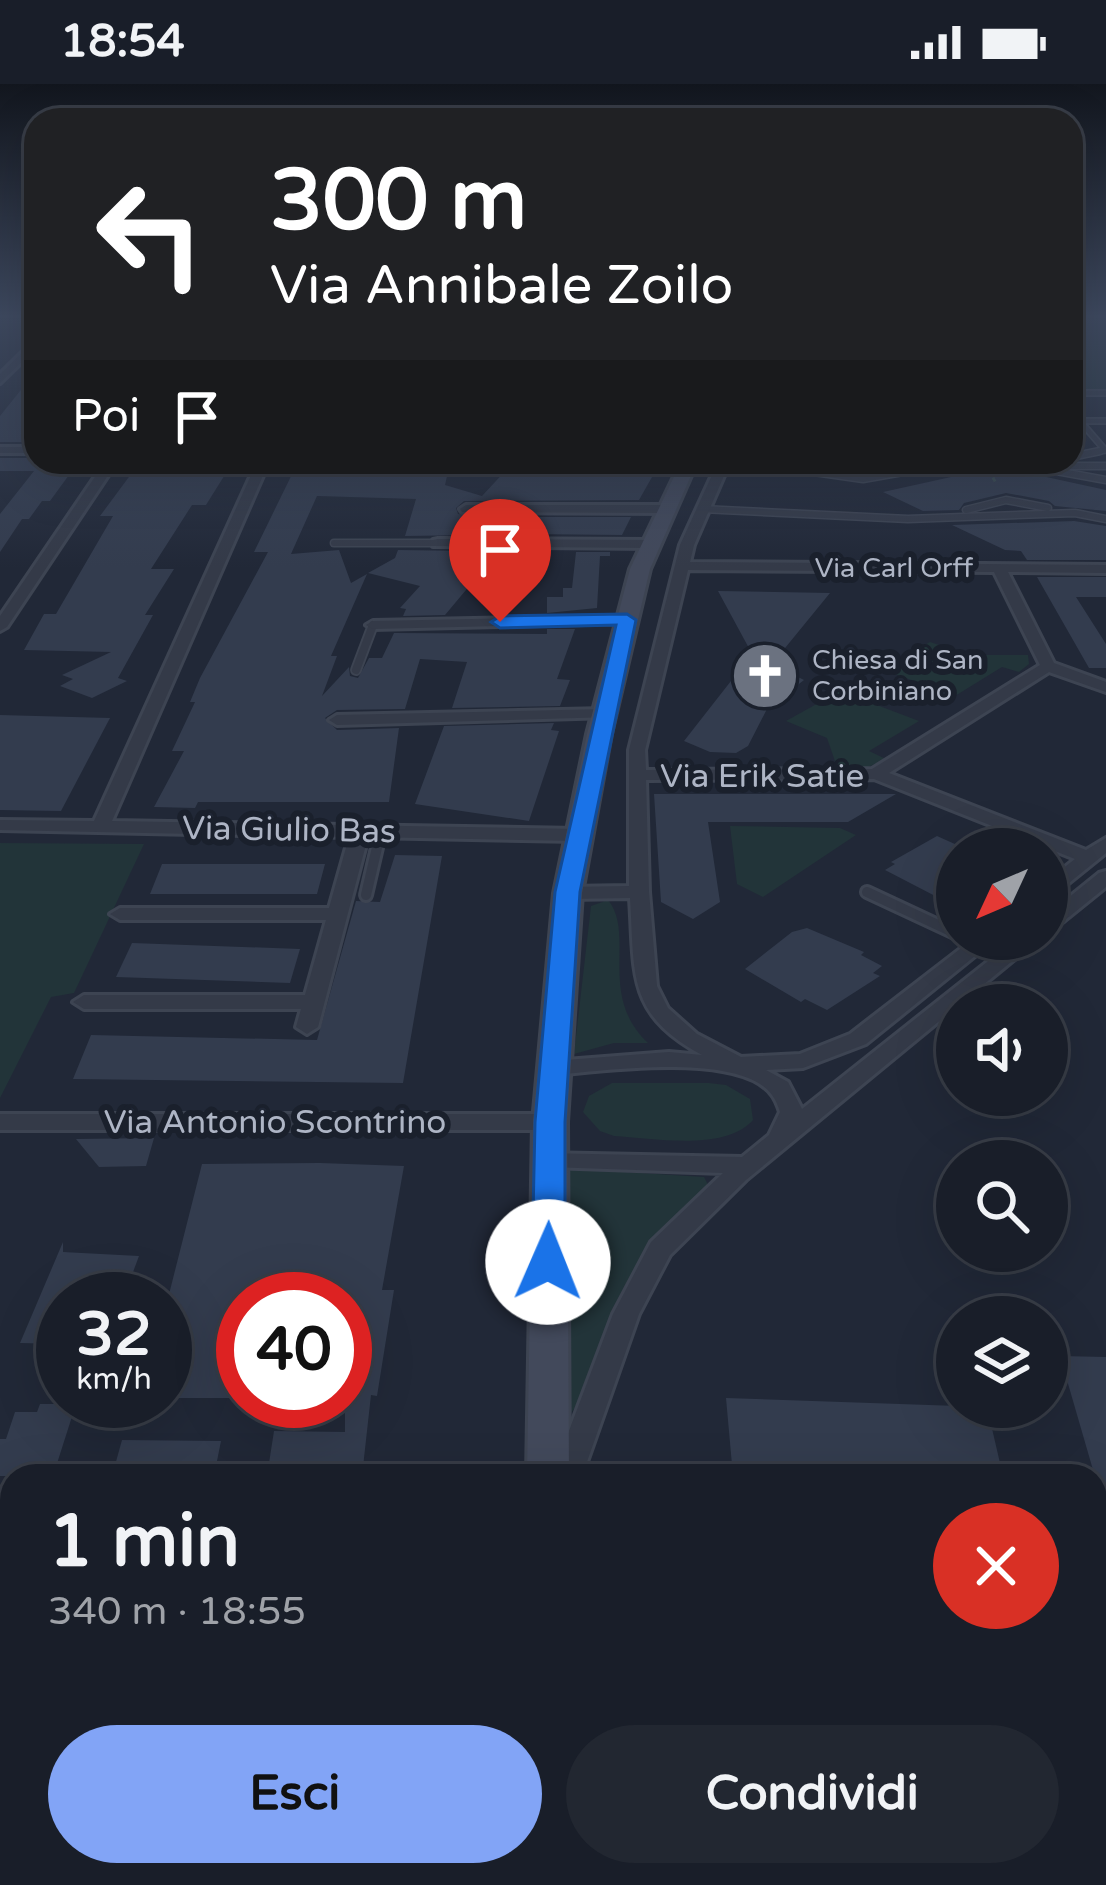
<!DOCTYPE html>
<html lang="it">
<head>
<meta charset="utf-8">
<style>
  body { margin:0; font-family:"Varela Round",sans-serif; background:#222731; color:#f1f3f6; height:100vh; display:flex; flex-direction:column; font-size:45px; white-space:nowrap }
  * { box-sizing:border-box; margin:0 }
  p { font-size:39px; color:#9fa2a8 }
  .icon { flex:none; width:66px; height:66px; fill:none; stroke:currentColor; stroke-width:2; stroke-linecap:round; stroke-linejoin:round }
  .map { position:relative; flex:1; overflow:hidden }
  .panel { position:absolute; left:0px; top:1380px; width:1107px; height:423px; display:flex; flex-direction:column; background:#191e29; border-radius:36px 36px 0 0; box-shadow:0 12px 48px #0002,0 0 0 3px #373c46 }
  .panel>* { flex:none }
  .top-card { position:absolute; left:24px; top:24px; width:1059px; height:366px; border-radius:36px; box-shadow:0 12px 48px #0002,0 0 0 3px #373c46; background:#202124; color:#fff; overflow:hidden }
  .needle { width:78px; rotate:226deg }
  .fabs { position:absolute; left:936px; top:744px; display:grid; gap:24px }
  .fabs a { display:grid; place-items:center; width:132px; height:132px; border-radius:50%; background:#191e29; box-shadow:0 12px 48px #0002,0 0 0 3px #373c46; font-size:60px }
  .speed { position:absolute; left:36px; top:1188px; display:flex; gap:24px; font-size:60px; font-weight:700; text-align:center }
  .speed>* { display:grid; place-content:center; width:156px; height:156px; border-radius:50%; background:#191e29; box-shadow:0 12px 48px #0002,0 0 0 3px #373c46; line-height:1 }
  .speed small { font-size:30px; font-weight:400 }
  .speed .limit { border:18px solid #d22; background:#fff; color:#111 }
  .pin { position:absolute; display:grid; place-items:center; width:102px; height:102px; color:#fff; margin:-123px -51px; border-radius:50% 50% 50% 0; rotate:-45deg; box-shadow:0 0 12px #0007 }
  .pin .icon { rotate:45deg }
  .me { position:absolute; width:132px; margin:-66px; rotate:1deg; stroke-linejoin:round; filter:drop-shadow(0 0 9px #0008) }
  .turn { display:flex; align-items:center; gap:42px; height:252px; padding:0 48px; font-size:54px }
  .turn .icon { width:156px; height:156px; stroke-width:2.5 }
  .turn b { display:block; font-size:84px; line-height:102px }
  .then { display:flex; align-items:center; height:114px; padding:0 48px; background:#0003; gap:24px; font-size:45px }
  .round { display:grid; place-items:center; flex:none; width:126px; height:126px; border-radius:63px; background:#222731 }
  .head { display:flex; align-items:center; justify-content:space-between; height:204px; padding:0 48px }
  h1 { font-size:72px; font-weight:800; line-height:90px }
  .primary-button { display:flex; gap:24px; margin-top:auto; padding:24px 48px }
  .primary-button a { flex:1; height:138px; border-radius:72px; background:#82a4f6; color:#111; font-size:48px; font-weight:800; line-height:138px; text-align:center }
  .primary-button a+a { background:#222731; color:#f1f3f6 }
  .status { display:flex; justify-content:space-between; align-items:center; height:84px; padding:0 60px; background:#191e29; direction:ltr }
  .status svg { height:33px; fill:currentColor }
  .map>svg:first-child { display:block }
</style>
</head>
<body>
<div class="status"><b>18:54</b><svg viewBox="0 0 49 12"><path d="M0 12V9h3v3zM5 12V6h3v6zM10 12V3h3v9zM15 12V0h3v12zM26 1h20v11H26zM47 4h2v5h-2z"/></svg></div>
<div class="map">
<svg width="1106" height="1801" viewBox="0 0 1106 1801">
  <rect width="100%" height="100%" fill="#212837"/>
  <g fill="#223439">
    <rect x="1071" y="232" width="35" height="75"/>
    <path d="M930,558l39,13h59l1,9 -10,8 -17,-5 -47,29 -74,-27z"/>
    <path d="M840,607l79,30 -50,30 17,8 -18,8h-31l-10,-29 -41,-17z"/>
    <path d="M730,742l110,2 16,7 -93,62 -26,-13z"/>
    <path d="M0,759l144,1 -70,149 -23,4 -51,101z"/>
    <path d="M608,816c28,34 -11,95 40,143h-34l-40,11 17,-148z"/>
    <path d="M612,999h97l17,2 24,14 3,21c-28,32 -100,18 -139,16l-14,-5 -17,-19 6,-16z"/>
    <path d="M561,1084l143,9 4,8c-36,38 -71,78 -95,126 -16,31 -21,76 -42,102l-12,-4z"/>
  </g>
  <g fill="#333c4e">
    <path d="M36,287v71h-36v-26z"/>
    <path d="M0,374h36v10l4,-4h37l-27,37h-8l-13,18h-7l-22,33v-38l34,-43h-34z"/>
    <path d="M140,378h35l-6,10 57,1 -20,32h-14l-41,64h23l-29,46h8l-35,63 9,3 -35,17 -32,-12 13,-7 -11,-4 49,-23 -87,-2 20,-36h12l57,-98h-13z"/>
    <path d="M305,378l145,1 -5,22 37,11 26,-28 16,2 5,-8 131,1 -21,37 -175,1 -8,7 2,6 24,3 -6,18 -71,1 11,-37 -99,-3 -26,58 48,-4 12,33 16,-9 -36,82h6l-15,40 27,-29 1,9 8,2 11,-20h13l12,-25 153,1v-5h28l-18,50 13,1 -10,26 -108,2 15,-46 -47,-3 -15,50 -68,1 -12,8 12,12 62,-2 -10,74h-191l-3,6 -41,-1 30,-56h-12l23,-49h-5l10,-24 68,-126h-14l42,-86z"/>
    <path d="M1019,378l9,11 78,17v21l-51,-5 -6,-5 -43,-8 -42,10 -5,7 -36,1 -40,-19z"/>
    <path d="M539,433h92l-9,18 -95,-1z"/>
    <path d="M1074,437l32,5v34h-79l-6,-9 -16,-1 -53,-25z"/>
    <path d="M398,466l73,1 26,2 -52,62 -42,1 3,-7 -6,-1 20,-22 -52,-13 27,-15z"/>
    <path d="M576,468h34v4h-10l-3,52 -50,5v-16h16v-9h9z"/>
    <path d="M1037,493h69v20h-30l30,47v24h-17z"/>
    <path d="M718,507l112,2 -58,71 32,16 -37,29 -19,37 -12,7 -26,-1 -26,-11 54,-69 19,-9z"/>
    <path d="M0,631l110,3 -49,93 -61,-1z"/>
    <path d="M554,639l-3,7 8,1 -30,90 -114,-17 29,-78z"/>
    <path d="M654,710h242l-48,28h-140l12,80 -27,17 -32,-17z"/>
    <path d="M937,752l20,9v57l-18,-4 -54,-28 10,-6 -4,-2z"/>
    <path d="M395,771l47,1 -39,227 -330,-4 18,-44 226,5 39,-139 24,1z"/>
    <path d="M162,780h163l-8,30h-167z"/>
    <path d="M807,844l57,24 -3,3 21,11 -9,7 7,3 -53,34 -22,-11 -4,3 -56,-33 47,-37z"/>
    <path d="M132,859l168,6 -10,34 -174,-6z"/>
    <path d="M154,1054l-8,28 -47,1 -23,-28z"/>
    <path d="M320,1079l84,3 -22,124h12l-17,106 -6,-1 -9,81h-95l7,-45 71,1v-133h-102v99h-78v-88l37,-146z"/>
    <path d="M63,1158v10l76,4 -16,43h-60v45l-43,-1z"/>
    <path d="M1060,1272l46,1v136l-6,1z"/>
    <path d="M726,1314l261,9 16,69h-270z"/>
    <path d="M40,1320h36l-23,72h-53v-37h6l9,-27h22z"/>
    <path d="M122,1356l99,1 -7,35h-102z"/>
  </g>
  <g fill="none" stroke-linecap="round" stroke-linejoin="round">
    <defs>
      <g id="lane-far3">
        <path d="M1071,309h35"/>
        <path d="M1071,337h35"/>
        <path d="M1080,337l25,29"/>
        <path d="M1085,370l21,-4"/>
      </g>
      <g id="lane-far2">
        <path d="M1071,373l29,-6"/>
        <path d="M751,378l21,4 19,-4"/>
        <path d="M1049,378l-20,4 77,14"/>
        <path d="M772,382l91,13 74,-13 -21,-4"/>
        <path d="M1062,382h44"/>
        <path d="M702,425l206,10 167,-6 31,6"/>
        <path d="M966,426l40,-10 42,8"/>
        <path d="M334,459h104"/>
      </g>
      <g id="lane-far1">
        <path d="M356,586l17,-45"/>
        <path d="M379,758l2,-10"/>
      </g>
      <g id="lane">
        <path d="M867,808l90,42"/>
        <path d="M366,811l13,-56"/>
      </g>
      <g id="street">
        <path d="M36,255v9l-36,35v-9z"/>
        <rect x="0" y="363" width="36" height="6"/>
        <path d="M105,378h12l-110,165 -7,4v-15z"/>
        <path d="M257,378h12l-157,359 466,8 9,6 -9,6 -210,-4 -50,190 -11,7 -11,-7 5,-18h-217l-11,-7 11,-7h221l21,-75h-206l-10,-6 10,-6h209l20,-71 -349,-7v-10l94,1z"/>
        <path d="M718,378h12l-36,83 -4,17 416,3v8l-98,-1 46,91 52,19v10l-57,-20 -160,101 197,77 20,-12v15l-52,42 -7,2v-16l28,-22 -201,-80 -228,1 3,112 8,94 11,22 29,26 44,23 59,-3 50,-20 123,-95h23l-130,105 -63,24 -37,2 22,12 14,27 214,-170h23l-293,241 -76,75 -31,59 -57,162h-30l61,-162 38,-72 72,-69 -173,-6 -9,-2 -3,-6 3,-6 201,4 27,-22 11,-23c-2,-6 -4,-12 -8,-17 -32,-44 -169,-24 -219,-20l-11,-7 11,-7 116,-9 33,3c-76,-41 -67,-81 -72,-157l-62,1 -10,-6 10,-6 61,-1v-136l51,-205zM688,486l306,2 46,93 -168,104 -226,1 -1,-20z"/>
        <path d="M466,421h202l6,4 -6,4 -206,-1 -2,-3z"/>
        <path d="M438,455l213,1 7,4 -7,4 -218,-2v-6z"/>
        <path d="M627,532l7,4 -2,3 -259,6 -7,-4 7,-4z"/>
        <path d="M605,625l6,2v6l-274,8 -8,-5 8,-5z"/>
        <path d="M1106,787v16l-52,42 -7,2v-16l52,-42z"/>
        <path d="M0,1030h550l8,2 4,6 -4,6 -8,2h-550z"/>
        <rect x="1095" y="1481" width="11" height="28"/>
        <rect x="0" y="1656" width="12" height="34"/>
      </g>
      <g id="secondary">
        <path d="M681,378h16l-47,107 -39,165 -29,159 -15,229 2,354h-42l6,-354 21,-229 33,-159 43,-165z"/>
        <rect x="526" y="1791" width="52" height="10"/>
      </g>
    </defs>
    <use href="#lane-far3" stroke="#3d4452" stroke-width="8"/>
    <use href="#lane-far2" stroke="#3d4452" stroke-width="9"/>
    <use href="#lane-far1" stroke="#3d4452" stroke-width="12"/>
    <use href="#lane" stroke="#3d4452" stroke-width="16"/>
    <use href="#street" stroke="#3d4452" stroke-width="6"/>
    <use href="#secondary" stroke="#3d4452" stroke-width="6"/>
    <g stroke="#3b4d51" stroke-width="3" stroke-dasharray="4.5 4.5" stroke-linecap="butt">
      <path d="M984,378l12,21"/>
      <path d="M955,382h61"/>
    </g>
    <use href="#lane-far3" stroke="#343a48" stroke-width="4.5"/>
    <use href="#lane-far2" stroke="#343a48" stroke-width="6"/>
    <use href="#lane-far1" stroke="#343a48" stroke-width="8"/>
    <use href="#lane" stroke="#343a48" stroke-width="10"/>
    <use href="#street" fill="#343a48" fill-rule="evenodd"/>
    <use href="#secondary" fill="#42495b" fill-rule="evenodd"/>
  </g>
  <linearGradient id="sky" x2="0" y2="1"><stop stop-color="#12161e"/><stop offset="0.48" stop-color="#3d485e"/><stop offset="1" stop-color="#3d485e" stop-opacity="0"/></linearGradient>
  <rect width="1106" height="484" fill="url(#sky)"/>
  <path fill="#1a73e8" stroke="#114b97" stroke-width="3" d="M627,530l9,6 -56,272 -15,230v140l-5,9 -12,4 -11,-4 -5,-9 3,-140 20,-230 61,-267 -116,3 -9,-6 9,-6z"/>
  <defs>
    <symbol id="church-disc" viewBox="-11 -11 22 22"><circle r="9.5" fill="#6b7280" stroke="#1a202c"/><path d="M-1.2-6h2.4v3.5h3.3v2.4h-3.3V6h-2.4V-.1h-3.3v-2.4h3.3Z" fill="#fff"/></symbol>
  </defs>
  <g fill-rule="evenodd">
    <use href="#church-disc" x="727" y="554" width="76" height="76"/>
  </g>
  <g text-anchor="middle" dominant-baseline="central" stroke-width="12" stroke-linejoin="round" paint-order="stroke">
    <g font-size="27" fill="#aeb5c5" stroke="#1a202c">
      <text x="894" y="484">Via Carl Orff</text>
    </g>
    <g font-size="27" fill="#aeb5c5" stroke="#1a202c" text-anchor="start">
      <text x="812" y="576">Chiesa di San<tspan x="812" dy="31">Corbiniano</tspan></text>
    </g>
    <g font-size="33" fill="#aeb5c5" stroke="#1a202c">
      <text x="762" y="692">Via Erik Satie</text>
      <text transform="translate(289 746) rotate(1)">Via Giulio Bas</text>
      <text x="275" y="1038">Via Antonio Scontrino</text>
    </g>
  </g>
</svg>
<div class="fabs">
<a><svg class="needle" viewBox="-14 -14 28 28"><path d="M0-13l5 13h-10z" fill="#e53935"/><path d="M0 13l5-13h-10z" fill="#9fa2a8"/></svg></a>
<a><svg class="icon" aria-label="sound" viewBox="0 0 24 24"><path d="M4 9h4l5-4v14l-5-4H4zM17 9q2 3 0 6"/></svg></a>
<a><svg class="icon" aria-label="search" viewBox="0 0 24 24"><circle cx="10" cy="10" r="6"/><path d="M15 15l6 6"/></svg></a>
<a><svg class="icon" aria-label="layers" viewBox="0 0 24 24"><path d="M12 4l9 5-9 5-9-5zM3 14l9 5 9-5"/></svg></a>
</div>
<div class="speed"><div>32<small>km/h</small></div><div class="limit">40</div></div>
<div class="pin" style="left:500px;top:538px;background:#d93025"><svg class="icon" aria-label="arrive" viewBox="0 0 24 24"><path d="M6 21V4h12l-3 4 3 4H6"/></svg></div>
<svg class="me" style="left:548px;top:1178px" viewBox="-20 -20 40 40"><circle r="19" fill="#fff"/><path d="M0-13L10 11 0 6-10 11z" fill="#1a73e8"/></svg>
<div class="top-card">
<div class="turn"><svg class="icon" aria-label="left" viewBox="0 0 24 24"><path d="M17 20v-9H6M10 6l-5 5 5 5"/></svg><div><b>300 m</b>Via Annibale Zoilo</div></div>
<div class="then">Poi<svg class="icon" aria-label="arrive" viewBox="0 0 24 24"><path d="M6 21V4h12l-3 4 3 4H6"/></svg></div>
</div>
<section class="panel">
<div class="head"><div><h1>1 min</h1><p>340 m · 18:55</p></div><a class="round" style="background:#d93025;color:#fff"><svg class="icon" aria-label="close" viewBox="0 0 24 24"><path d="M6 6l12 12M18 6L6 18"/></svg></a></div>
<div class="primary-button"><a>Esci</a><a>Condividi</a></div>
</section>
</div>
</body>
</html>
